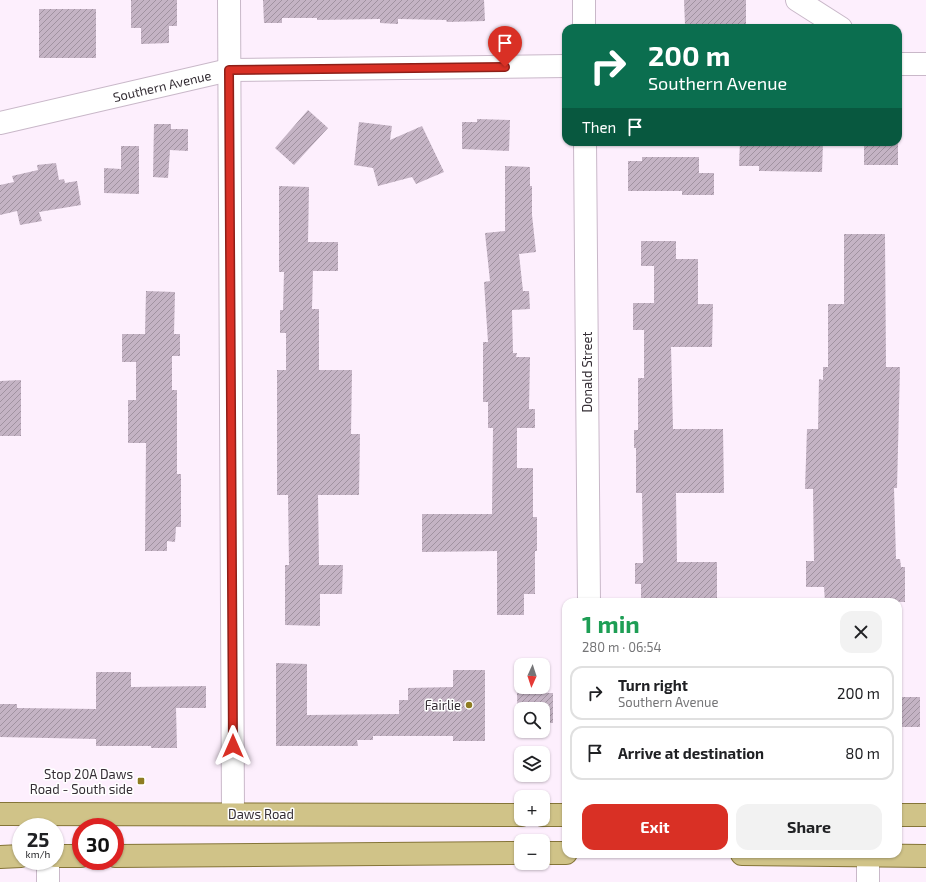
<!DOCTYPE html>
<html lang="en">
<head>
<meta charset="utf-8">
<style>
  body { margin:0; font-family:"Exo 2",sans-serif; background:#f2f2f2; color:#202124; height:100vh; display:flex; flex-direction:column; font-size:15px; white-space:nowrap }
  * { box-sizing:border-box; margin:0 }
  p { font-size:13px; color:#757577 }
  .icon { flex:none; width:22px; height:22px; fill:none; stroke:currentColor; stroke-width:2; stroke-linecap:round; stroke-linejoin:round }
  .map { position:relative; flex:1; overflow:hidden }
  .side { position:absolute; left:562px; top:598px; width:340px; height:260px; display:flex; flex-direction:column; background:#fff; border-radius:12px; box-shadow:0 1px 3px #0004 }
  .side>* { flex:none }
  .banner { position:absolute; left:562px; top:24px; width:340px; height:122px; border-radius:12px; box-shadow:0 1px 3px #0004; background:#0b6e4f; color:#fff; overflow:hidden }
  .needle { width:26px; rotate:183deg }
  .fabs { position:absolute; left:514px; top:658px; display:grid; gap:8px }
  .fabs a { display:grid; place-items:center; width:36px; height:36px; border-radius:8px; background:#fff; box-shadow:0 1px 3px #0004; font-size:20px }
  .speed { position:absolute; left:12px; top:818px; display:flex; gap:8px; font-size:20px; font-weight:700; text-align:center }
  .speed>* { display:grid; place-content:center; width:52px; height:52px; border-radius:50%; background:#fff; box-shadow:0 1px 3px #0004; line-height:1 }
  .speed small { font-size:10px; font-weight:400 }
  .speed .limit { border:6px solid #d22; background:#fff; color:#111 }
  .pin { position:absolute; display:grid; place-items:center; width:34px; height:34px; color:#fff; margin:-41px -17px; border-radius:50% 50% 50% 0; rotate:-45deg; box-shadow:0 0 4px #0007 }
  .pin .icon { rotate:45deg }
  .me { position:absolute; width:44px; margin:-22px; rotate:0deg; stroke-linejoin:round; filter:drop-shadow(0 0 3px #0008) }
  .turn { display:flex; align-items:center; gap:14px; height:84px; padding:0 20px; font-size:18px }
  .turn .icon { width:52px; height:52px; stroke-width:2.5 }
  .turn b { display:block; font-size:28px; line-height:34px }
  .then { display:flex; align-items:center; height:38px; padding:0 20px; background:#0003; gap:8px; font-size:15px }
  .round { display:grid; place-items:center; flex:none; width:42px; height:42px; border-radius:12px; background:#f2f2f2 }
  .overview { display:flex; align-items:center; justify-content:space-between; height:68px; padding:0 20px }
  h1 { font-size:24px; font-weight:700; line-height:30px; color:#1e9e55 }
  .button { display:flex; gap:8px; margin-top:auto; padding:8px 20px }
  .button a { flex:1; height:46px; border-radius:12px; background:#d93025; color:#fff; font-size:16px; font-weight:700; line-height:46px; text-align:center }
  .button a+a { background:#f2f2f2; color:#202124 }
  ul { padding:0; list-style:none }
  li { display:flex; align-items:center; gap:12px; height:54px; margin:0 8px 6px; padding:0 12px; border:2px solid #e0e0e0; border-radius:12px }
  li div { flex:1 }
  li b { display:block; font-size:15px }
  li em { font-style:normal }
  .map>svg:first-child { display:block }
</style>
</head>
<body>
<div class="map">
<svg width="926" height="882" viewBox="0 0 926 882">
  <defs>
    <pattern id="building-hatch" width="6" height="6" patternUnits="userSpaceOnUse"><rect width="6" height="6" fill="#c4b3c4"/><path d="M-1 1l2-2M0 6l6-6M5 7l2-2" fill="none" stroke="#a092a0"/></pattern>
  </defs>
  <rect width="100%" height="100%" fill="#fdeffd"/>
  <g fill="url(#building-hatch)">
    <path d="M131,0h46v26h-8v17l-28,1v-16h-10z"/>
    <path d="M263,0h221l1,21 -38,1 -1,-2 -48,-1v5l-18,-1v-4l-63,1v-2h-35v5h-18z"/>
    <path d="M684,0h62v24l-61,1z"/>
    <rect x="39" y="9" width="57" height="49"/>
    <path d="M308,110l20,18 -34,37 -19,-17z"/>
    <path d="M477,119l33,1 -1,31 -47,-2v-27h15z"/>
    <path d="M359,122l33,4 -2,14 32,-14 22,46 -28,12 -4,-7 -34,9 -5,-18 -19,-3z"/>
    <path d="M154,124h17v5h17v22l-18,-1 -2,28 -15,-1z"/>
    <path d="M740,142h83l-1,30 -63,-1v-5h-20z"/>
    <rect x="864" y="142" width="34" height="23"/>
    <path d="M121,146h18v48l-35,-1v-25l17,1z"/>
    <path d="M642,157h57v16h15v22h-32v-4h-54v-30h14z"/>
    <path d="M56,163l3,17 5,-1 1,4 12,-2 4,24 -42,7 3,9 -22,4 -3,-14 -17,4v-30l14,-3 -2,-6 26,-6 -1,-5z"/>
    <path d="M505,166l25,1v19h2v29l4,37 -17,2 4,37h6l1,18 -18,1 1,43h4l-1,4h14l-1,52h6v19h-18v40h16v49h4v34h-2v43h-11v21h-27v-64l-75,1v-38h70l1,-86h-5v-26h-5v-60h5l-4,-60 6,-1 -5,-48 20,-2z"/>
    <path d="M279,186l30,1 -1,55h30v29h-25l-1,38h7v61h33l-1,64h9l-1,61h-41l1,70h24l-1,29h-22v32l-35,-1v-60h4l-1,-70h-11v-125h9v-37h-6v-23h3l1,-38h-5z"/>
    <path d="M844,234h41l1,133h14l-3,121h-3l2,71h4l1,8h4v35h-80l-1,-15h-18v-26h8l-1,-72h-8l2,-60h11l1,-50 4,1v-13h5v-63h16z"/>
    <path d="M641,241h35v18h22v45h15l-1,43h-41l2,82h50l1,64h-48l1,69h40v40h-76v-18h-6v-21h8l-1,-70h-6v-45h-2v-18h4v-52h6v-48h-11v-27h21v-37h-13z"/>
    <path d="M146,291l29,1 -1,42h6v22h-8v34h5v84h4v53h-5l-1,15 -8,-1v10h-22l1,-108h-18v-43h8v-38h-14v-28h23z"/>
    <path d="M21,380v56h-21v-55z"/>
    <path d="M276,663l31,1v51l92,-1v-14h9v-12l45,-1v-17h32v71h-32v-5h-80v4h-16l1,6h-82z"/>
    <path d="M96,672h35v15l75,-1v22h-30l1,40h-26v-2h-55v-7l-96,-2v-33h17v4l79,1z"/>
    <path d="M517,693h36v30h-10v-14h-22v22h19l-22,1z"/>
    <rect x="898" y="697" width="22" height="30"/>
  </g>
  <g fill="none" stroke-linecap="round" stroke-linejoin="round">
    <defs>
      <g id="minor">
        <path d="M229,0l4,814"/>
        <path d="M584,0v28"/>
        <path d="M797,0l44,28"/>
        <path d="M898,64h28"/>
        <path d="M0,123l229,-53 337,-4"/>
        <path d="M585,142l4,460"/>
        <path d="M868,855v27"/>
        <path d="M48,861v21"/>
      </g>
      <g id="major">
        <path d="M0,814l521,1"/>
        <path d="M543,815h23"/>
        <path d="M898,815h28"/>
        <path d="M543,853h23"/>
        <path d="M742,854l184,2"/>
        <path d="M55,856h26"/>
        <path d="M115,856l406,-3"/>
        <path d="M0,857l21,-1"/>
      </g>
    </defs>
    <use href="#minor" stroke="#c9b8c9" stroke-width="24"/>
    <use href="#major" stroke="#857538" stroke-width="24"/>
    <use href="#minor" stroke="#fff" stroke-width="22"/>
    <use href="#major" stroke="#d0c388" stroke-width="22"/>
  </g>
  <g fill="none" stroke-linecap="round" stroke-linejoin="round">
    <defs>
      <path id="route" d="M233,746l-4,-676 276,-3"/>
    </defs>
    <use href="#route" stroke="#8d1f18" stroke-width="10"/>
    <use href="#route" stroke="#d93025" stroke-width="7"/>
  </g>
  <g fill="#8e7c22" stroke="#fff" stroke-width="1.5">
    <circle cx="469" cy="705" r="4"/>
    <rect x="137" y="777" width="8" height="8" rx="2"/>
  </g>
  <g text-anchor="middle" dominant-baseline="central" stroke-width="3" stroke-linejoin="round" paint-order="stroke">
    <g font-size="13" fill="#352e35" stroke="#fff">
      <text transform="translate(162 86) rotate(-13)">Southern Avenue</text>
      <text transform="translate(587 372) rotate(-90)">Donald Street</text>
      <text x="261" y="814">Daws Road</text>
    </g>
    <g font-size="13" fill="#352e35" stroke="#fff" text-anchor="end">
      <text x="461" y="705">Fairlie</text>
      <text x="133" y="774">Stop 20A Daws<tspan x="133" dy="15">Road - South side</tspan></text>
    </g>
  </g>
</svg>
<div class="fabs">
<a><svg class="needle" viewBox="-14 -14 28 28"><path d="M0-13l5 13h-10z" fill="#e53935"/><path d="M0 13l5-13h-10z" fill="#757577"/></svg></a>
<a><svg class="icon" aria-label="search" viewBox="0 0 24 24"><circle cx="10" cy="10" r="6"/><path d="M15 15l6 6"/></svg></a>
<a><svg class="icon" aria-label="layers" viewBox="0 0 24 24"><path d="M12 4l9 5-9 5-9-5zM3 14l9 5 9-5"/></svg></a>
<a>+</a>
<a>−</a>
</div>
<div class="speed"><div>25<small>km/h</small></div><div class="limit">30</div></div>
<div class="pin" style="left:505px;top:67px;background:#d93025"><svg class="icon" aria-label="arrive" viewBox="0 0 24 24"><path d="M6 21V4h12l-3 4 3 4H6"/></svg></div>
<svg class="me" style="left:233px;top:746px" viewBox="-20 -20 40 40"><path d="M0-17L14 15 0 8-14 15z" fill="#d93025" stroke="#fff" stroke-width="4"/></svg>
<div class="banner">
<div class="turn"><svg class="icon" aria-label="right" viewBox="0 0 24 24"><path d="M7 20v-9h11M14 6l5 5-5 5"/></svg><div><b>200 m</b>Southern Avenue</div></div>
<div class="then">Then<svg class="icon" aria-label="arrive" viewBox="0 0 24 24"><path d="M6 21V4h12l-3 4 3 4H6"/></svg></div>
</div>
<section class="side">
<div class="overview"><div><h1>1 min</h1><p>280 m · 06:54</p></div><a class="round"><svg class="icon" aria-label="close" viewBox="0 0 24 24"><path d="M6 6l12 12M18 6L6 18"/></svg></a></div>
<ul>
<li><svg class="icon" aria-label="right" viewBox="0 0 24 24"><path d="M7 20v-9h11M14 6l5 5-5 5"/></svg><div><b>Turn right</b><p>Southern Avenue</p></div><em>200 m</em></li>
<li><svg class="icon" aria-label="arrive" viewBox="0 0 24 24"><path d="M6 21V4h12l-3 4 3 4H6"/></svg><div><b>Arrive at destination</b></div><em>80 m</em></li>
</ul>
<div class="button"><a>Exit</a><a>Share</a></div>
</section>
</div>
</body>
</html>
